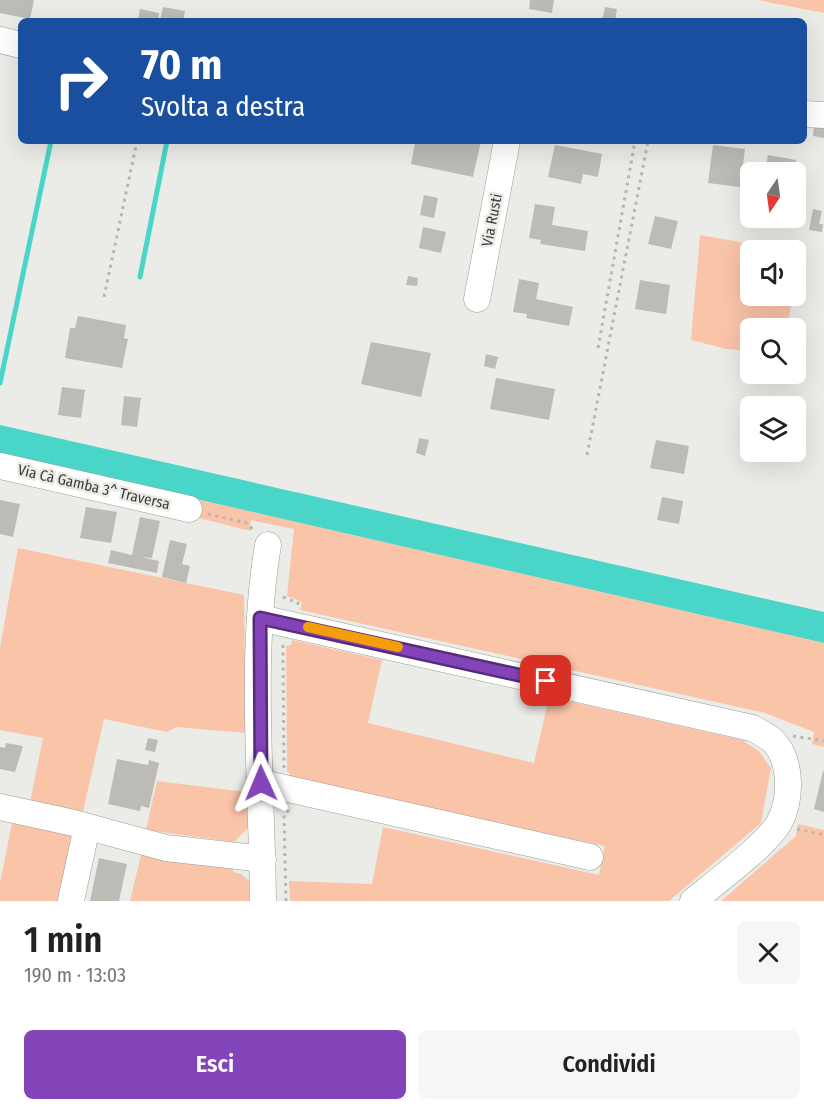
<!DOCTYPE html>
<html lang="it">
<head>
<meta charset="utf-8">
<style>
  body { margin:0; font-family:"Fira Sans Condensed",sans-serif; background:#f6f6f6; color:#222; height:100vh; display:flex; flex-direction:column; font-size:22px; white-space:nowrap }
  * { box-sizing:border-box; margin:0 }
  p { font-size:20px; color:#767676 }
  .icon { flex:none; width:33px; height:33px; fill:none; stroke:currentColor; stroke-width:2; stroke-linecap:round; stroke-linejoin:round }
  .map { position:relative; height:901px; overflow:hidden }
  .side { display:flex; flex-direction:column; background:#fff; flex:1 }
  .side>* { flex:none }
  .top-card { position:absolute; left:18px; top:18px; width:789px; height:126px; border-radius:9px; box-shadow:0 6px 24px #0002; background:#1a4fa0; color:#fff; overflow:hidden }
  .needle { width:39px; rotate:193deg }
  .buttons { position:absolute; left:740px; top:162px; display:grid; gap:12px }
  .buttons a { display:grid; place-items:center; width:66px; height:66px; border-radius:9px; background:#fff; box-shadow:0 6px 24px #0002; font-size:30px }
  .pin { position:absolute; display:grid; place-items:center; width:51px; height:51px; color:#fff; margin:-26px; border-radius:12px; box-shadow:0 3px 9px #0006 }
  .me { position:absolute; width:66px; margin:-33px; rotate:359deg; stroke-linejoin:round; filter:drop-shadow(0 0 4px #0008) }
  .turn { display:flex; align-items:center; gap:21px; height:126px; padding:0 24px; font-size:27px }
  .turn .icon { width:78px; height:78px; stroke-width:2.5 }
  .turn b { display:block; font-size:42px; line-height:51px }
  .round { display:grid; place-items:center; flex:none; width:63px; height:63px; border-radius:9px; background:#f6f6f6 }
  .head { display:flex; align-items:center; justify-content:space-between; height:102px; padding:0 24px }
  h1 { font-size:36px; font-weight:600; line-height:45px }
  .cta { display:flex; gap:12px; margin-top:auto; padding:12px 24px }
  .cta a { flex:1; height:69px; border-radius:9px; background:#8444b9; color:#fff; font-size:24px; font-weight:600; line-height:69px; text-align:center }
  .cta a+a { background:#f6f6f6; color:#222 }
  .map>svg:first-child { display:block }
</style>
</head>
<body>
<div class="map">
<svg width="824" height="901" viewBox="0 0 824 901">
  <rect width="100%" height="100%" fill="#ebece7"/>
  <g fill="#fac4a9">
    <path d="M757,0h67v13z"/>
    <path d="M700,235l86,15h-36v46h43l-6,32h-37v23l-24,-2 -35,-9z"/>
    <path d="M0,454l824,189v104l-12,-3 2,-12 -49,-19 -465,-103 2,-8 -15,-6 7,-67 -43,-9 -1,11 -59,-15z"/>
    <path d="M18,548l226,47 2,138 -70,-6 -9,5 -63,-13 -22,97 -52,-14 13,-64 -43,-8v-82z"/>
    <path d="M292,640l90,20 -14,63 166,40 15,-66 193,43 17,11 12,17 -10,55 -92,78h-379l-1,-20 83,3 11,-57 216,48 6,-29 -311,-66 -7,-9 -1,-125 5,-1z"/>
    <path d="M157,781l90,11 1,36 -14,14 -88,-12z"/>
    <path d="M13,818l63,13 -11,70h-65v-18z"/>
    <path d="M798,824l26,6v71h-103l75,-65z"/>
    <path d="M141,855l93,11 -1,6 8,2 8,7v20h-119z"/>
  </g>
  <path fill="#49d6c8" d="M0,425l824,187v31l-824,-189z"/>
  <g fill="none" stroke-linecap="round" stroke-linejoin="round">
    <g stroke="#49d6c8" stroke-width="5">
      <path d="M140,277l27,-136"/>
      <path d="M0,383l51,-242"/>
    </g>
  </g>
  <g fill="#bdbbb6">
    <path d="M0,0h34l-4,19 -30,-6z"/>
    <path d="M530,0h24l-2,13 -23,-4z"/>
    <path d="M163,7l22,4 -2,10h-23z"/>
    <path d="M605,7l12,2 -2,12h-13z"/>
    <path d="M140,9l19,4 -1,8h-20z"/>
    <path d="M814,124l10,1v13l-11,-2z"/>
    <path d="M409,141h72l-8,36 -62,-13 4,-21z"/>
    <path d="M555,145l47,9 -4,23 -15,-3 -2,10 -33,-7z"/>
    <path d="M713,145l32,4 -5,38 -32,-4z"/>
    <path d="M768,155l28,5 -1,6 10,2 -6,29h-4v-25h-30z"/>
    <path d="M424,195l14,3 -4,20 -14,-3z"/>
    <path d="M535,204l20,3 -3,18 36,6 -3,20 -45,-7 1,-4 -12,-2z"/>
    <path d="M813,209l9,2 -3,13h4l-1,8 -13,-2z"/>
    <path d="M655,216l23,5 -7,28 -23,-5z"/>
    <path d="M423,227l23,5 -5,21 -22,-5z"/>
    <path d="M408,276l10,2 -1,8 -11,-1z"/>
    <path d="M519,279l20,4 -3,16 37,8 -4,19 -43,-8 1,-4 -14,-2z"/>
    <path d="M640,280l30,5 -4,29 -31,-5z"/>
    <path d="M78,316l48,9 -2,13 4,1 -6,29 -57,-10 5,-30h5z"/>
    <path d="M371,342l60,11 -10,44 -60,-13z"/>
    <path d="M486,354l12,3 -3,12 -11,-3z"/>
    <path d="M496,378l59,11 -6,31 -59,-11z"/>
    <path d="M62,387l23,3 -4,28 -23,-3z"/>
    <path d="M124,396l17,2 -4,29 -16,-2z"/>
    <path d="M419,438l10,2 -4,16 -9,-3z"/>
    <path d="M656,440l33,6 -5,28 -34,-6z"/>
    <path d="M662,497l21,4 -4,23 -22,-4z"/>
    <path d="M0,500l20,4 -7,33 -13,-3z"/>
    <path d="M86,507l31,5 -6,31 -31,-5z"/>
    <path d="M140,517l20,4 -8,37 -11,-1 18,4 -2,12 -49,-10 3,-13 21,5z"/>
    <path d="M170,540l17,4 -5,20 8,2 -4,17 -24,-6z"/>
    <path d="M148,738l10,2 -3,12 -10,-2z"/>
    <path d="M6,743l17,3 -8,26 -15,-3v-22l5,1z"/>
    <path d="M117,759l31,6 1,-5 10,3 -10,45 -8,-2 -1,5 -32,-7z"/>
    <path d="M823,771h1v41l-10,-3z"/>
    <path d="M99,858l28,6 -8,37h-29z"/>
  </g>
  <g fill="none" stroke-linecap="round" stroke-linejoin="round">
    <defs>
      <g id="minor">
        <path d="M0,40l21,5"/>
        <path d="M804,114l20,1"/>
        <path d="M477,299l30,-158"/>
        <path d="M0,466l189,43"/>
        <path d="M260,618l492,110c6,3 14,7 20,12 20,19 20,59 7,83 -13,22 -64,60 -86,78"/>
        <path d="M262,783l328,74"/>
        <path d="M0,807l74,16 92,25 97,11"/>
        <path d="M71,900l16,-73"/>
        <path d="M263,901c-1,-116 -14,-243 5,-356"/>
      </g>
    </defs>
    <use href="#minor" stroke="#9b9c97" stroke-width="27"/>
    <g stroke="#b6b7b3" stroke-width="3" stroke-dasharray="3 4.5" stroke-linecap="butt">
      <path d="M104,297l33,-156"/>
      <path d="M598,348l37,-207"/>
      <path d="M587,455l61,-314"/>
      <path d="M208,514l39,9 7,8"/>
      <path d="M283,597l15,6 -1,3"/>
      <path d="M793,736l31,5"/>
      <path d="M284,768l-1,-122 3,-2"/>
      <path d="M797,829l27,6"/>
      <path d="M286,901l-2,-86 6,-6"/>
    </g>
    <use href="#minor" stroke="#fff" stroke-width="26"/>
  </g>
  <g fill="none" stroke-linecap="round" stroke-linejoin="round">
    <defs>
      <path id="route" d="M261,783l-1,-165 286,63"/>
    </defs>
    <use href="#route" stroke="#562c78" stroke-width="15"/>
    <use href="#route" stroke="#8444b9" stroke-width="10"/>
    <path stroke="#f59e0b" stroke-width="10" d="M308,627l90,20"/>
  </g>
  <g text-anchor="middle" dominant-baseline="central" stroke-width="5" stroke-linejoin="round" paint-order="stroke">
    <g font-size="15" fill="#3c3c3a" stroke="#ebece7">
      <text transform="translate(492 220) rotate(-79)">Via Rusti</text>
      <text transform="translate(94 487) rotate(13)">Via Cà Gamba 3^ Traversa</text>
    </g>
  </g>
</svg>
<div class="buttons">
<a><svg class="needle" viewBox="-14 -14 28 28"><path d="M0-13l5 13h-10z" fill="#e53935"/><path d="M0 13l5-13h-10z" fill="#767676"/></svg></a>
<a><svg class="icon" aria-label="sound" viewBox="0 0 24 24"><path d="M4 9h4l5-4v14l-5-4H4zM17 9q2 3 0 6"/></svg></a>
<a><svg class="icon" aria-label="search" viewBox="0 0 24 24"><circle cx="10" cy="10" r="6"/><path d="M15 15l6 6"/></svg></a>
<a><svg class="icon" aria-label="layers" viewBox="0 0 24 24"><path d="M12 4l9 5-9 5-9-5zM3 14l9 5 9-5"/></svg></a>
</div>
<div class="pin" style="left:546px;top:681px;background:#d93025"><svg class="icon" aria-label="arrive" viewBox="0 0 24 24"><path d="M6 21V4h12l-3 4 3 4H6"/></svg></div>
<svg class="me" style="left:261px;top:783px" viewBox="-20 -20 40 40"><path d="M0-17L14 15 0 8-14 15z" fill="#8444b9" stroke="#fff" stroke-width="4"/></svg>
<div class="top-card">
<div class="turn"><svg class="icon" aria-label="right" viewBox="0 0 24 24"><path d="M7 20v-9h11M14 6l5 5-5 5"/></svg><div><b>70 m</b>Svolta a destra</div></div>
</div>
</div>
<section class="side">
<div class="head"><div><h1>1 min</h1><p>190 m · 13:03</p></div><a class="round"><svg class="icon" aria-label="close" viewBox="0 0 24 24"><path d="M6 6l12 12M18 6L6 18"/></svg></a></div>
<div class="cta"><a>Esci</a><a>Condividi</a></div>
</section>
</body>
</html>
